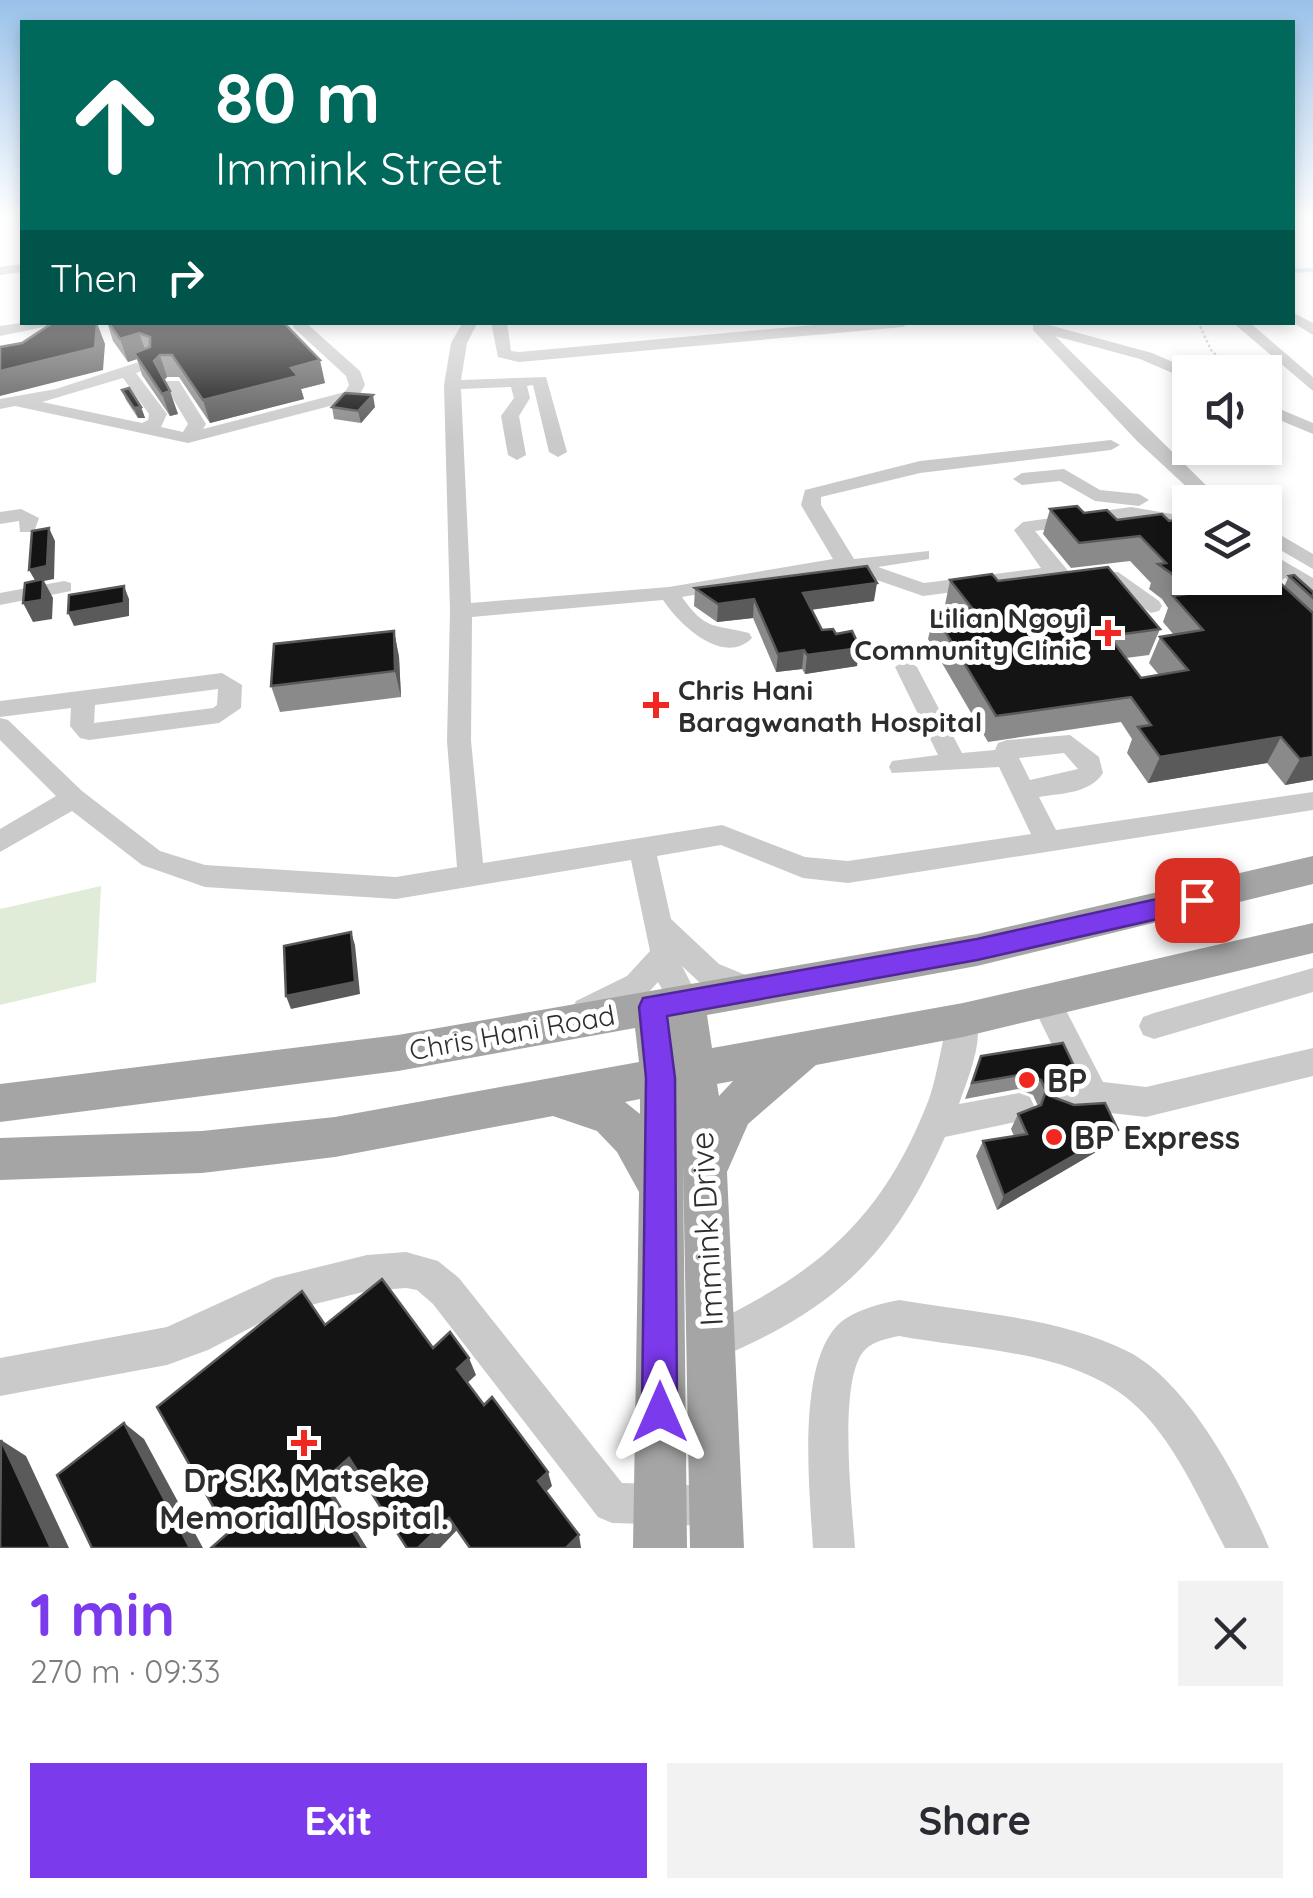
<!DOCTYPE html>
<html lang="en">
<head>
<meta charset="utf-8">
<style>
  body { margin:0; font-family:Quicksand,sans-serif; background:#f2f2f3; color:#2b2b33; height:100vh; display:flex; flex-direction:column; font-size:38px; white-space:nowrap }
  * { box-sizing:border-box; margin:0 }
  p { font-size:32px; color:#7c7c81 }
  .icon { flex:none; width:55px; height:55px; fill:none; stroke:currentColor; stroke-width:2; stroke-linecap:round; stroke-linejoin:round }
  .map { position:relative; height:1548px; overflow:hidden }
  .drawer { display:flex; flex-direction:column; background:#fff; flex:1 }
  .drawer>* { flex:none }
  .top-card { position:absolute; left:20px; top:20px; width:1275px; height:305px; border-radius:0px; box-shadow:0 5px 15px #0003; background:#00695c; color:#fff; overflow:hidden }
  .fabs { position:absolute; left:1172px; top:355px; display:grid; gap:20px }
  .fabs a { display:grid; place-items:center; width:110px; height:110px; border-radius:0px; background:#fff; box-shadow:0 5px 15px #0003; font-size:50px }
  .pin { position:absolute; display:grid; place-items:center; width:85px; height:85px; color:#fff; margin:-42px; border-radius:20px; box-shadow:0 5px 15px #0006 }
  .me { position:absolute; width:110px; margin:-55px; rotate:0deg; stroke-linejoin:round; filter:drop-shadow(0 0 8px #0008) }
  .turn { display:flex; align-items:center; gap:35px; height:210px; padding:0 30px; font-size:45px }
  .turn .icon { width:130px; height:130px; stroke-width:2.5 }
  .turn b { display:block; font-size:70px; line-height:85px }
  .then { display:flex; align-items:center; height:95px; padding:0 30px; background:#0003; gap:20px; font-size:38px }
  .round { display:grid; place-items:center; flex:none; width:105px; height:105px; border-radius:0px; background:#f2f2f3 }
  .headline { display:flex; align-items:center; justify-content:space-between; height:170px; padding:0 30px }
  h1 { font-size:60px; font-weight:700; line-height:75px; color:#7c3aed }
  .primary-button { display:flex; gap:20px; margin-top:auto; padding:20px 30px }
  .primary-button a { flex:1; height:115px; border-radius:0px; background:#7c3aed; color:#fff; font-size:40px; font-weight:700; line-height:115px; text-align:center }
  .primary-button a+a { background:#f2f2f3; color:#2b2b33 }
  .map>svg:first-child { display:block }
</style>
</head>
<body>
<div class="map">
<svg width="1313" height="1548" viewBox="0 0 1313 1548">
  <rect width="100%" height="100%" fill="#fff"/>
  <path fill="#e1ecd8" d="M101,886l-5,96 -96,23v-96z"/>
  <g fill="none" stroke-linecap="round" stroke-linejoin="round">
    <path stroke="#c3d8ed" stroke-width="4" d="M1292,271l21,-1"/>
    <path stroke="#cacaca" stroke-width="2.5" stroke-dasharray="2.5 2.5" stroke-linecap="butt" d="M1198,322l13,28 23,22"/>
    <g fill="#cacaca" fill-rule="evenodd">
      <path d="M22,264v8l-22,3v-8z"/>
      <path d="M1292,312l21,11v12l-21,-13z"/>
      <path d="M27,322h41l-68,14v-10z"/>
      <path d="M293,322h12l55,49 5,14 -8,14 -169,44 -173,-37 -15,3v-10l56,-10 92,-30 6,2v6l-18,6 31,41 -6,13 22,5 5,-8 -23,-39 2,-4h12l27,43 -3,5 142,-37 4,-7 -3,-9 -52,-48zM123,378l26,36 -1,6 -6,3 -100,-21z"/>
      <path d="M463,322h15l-11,21 -6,37 85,-3 21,75 -9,5 -9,-5 -16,-67 -6,1 3,12 -11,18 7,39 -9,5 -9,-5 -7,-39 13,-18 -3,-11 -50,2 10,214 198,-16 164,-28 -32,-54 4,-15 115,-29 191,-21 9,5 -9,5 -191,23 -99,24v8l33,54 75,-8v8l-51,8 46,16 117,-15 -27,-38 9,-8 108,-15 59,10v12l-59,-11 -96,13 34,41h49l41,29 3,5 -3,5 -8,2 -45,-31 -41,2 -14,-5 -128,17 -78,-27 -163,28c24,34 31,27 67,36l3,5c-29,29 -73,-14 -89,-38l-191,17 -1,124 12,122 239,-38 83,32 43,4 183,-27 -32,-67 -107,6 -3,-6 3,-6 46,-6 -43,-88 11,-7 11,7 45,86 33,-3 3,-7 9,-3 63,-5 29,22 4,16c-14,21 -41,20 -64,24l17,33 257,-38v18l-465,73 -45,-5 -82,-33 -64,11 14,63 48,45 41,17 5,9 -5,9 -10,4 -51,-21 -17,-16 18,35 -4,9 -11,4 -11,-4 -16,-28 -11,12 -60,29 -11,-4 -4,-9 4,-9 51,-25 23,-25 -19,-91 -235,39 -191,-12 -63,-22 -70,-54 -72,41v-23l56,-33 -56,-56v-22l8,2 74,71 78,60 45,14 191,12 61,-10 -10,-126 3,-130 -6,-226 7,-42zM1064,753l14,16 -48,11 -11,-22z"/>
      <path d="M491,322h16l4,29 8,1 328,-30h63l-7,5 -384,35 -21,-5z"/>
      <path d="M1038,322l114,31 44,19h-6v8l-6,-2 -44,-19 -85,-23 168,166h-20l-66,-61 -104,-111v-6z"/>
      <path d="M1232,322h17l64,55v14z"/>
      <path d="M1265,403l48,20v11l-48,-20z"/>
      <path d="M1064,469l36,21 39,4 10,6 -10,6 -44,-5 -35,-20 -38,4 -9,-6 9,-6z"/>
      <path d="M21,509l18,9 -5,14h-14l-1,-11 -19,3v-12z"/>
      <path d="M1265,526l48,28v15l-48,-28z"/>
      <path d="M1265,550l48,28v15l-28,-15 -12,7 40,37v19l-8,-2 -53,-53 3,-8h10v-6l6,-3 -6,-4z"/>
      <path d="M64,581l7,2v8l-71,14v-12z"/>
      <path d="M222,673l20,12 -1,23 -22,15 -130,17 -9,-2 -10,-12 1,-18 -71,9v-16zM218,689l-1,16 -4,3 -119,15 1,-18z"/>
      <path d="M1313,968v24l-159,47 -11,-4 -4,-9 4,-9 11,-4z"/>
      <path d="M1046,989l11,4 46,89 43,5 167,-39v28l-167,41 -53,-6 -37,4 -11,-5 -5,-10 5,-10 26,-6 -40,-82 4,-9z"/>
      <path d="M963,1007l11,4c12,26 -6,67 -15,93l60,-11 11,4 5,11 -5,11 -85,18c-54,121 -111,173 -233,224l-13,-6 -6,-13 6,-13c117,-54 183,-108 230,-230 10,-28 13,-66 23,-88z"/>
      <path d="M406,1252l32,9 21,17 163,205 94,3 14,6 6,14 -6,14 -14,6 -104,-3 -14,-6 -165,-213 -16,-14 -11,-2 -39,3 -88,22 -71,37 -41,15 -167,31v-38l167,-31 107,-49 93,-23z"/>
      <path d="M899,1300c76,13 160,17 230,52 61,32 114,134 140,196h-44c-24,-45 -45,-95 -80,-133 -58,-65 -165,-64 -246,-79 -13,3 -27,5 -36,16 -25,32 -11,154 -8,196h-42c-3,-55 -18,-187 28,-226 16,-13 39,-18 58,-22z"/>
    </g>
    <path fill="#a5a5a5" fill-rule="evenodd" d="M1313,856v28l-336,82 -270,49 5,33 251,-45 350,-80v30l-350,84 -147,28 -68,59 -21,48 17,376h-54l-7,-385 4,385h-54l6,-356 -22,-40 -20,-21 -44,-15 -218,41 -133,16 -202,7v-42l202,-7 133,-14 304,-55 -4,-34 -237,43 -398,51v-38l398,-49 579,-101zM733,1081l-14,15 -2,-12zM640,1099v15l-15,-12z"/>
  </g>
  <g fill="#8a8a8a">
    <path d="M107,322h176l42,61 -24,6 3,10 -94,24 -31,-46h-12l-3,3 14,34 -8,2 -28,-41 -5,-16 -9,3 -15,-21z"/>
    <path d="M122,390l19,17 4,11h-7l-12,-18z"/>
    <path d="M332,407h43l-14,16 -27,-4z"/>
    <path d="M1050,509l34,4 33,7 52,1 115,66 5,-11 24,16v188l-28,5 -18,-22 -119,20 -21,-30 5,-14 -11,-17 -133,20 -60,-103 6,-26 15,-2 -4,-6 5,-25 48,1 162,48 -11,26 -23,3 15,20 18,-3 -10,-12 11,-26 14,-2 -11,-13 5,-14 -6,-9 -13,-10 2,-6 -21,-22 -59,7 -28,-34z"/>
    <path d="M695,588l179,13 -63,9 11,20 35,36 -52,8 -3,-5 -26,3 -23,-54 -36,4 -23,-16z"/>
    <path d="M394,631l5,26 2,40 -121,15 -9,-26z"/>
    <path d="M981,1056l85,25 -21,6 5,9 58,49 -111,65 -21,-54 7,-15 31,-5 -3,-7 7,-15 20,-8 -5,-11 -15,-6 -53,10z"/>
  </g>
  <g fill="#5a5a5a">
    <path d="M97,323l8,21 -2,26 -103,26v-25z"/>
    <path d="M139,333l8,22 -13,-2 3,6 -9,3 -8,-23z"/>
    <path d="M160,355l7,22 -5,6 -8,-22z"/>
    <path d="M320,360l5,23 -24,6 3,10 -94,24 -7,-23 88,-32z"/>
    <path d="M170,391l8,23 -8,2 -8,-22z"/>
    <path d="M373,395l2,12 -14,16 -3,-12z"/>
    <path d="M141,407l4,11h-7l-4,-10z"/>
    <path d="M49,528l6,13 -1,38 -10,2 9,17 -1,21 -19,3 -10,-19 13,-21 -7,-12z"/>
    <path d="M877,583l-3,18 -73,10 2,-18z"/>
    <path d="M124,586l5,13v17l-55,10 -6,-13z"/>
    <path d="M754,599l-1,19 -36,4 1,-18z"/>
    <path d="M394,631l5,26 2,40 -6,-26z"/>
    <path d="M860,648l-3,18 -52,8 2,-19z"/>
    <path d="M804,650l-2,19 -26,3 2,-18z"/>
    <path d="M1281,737l-14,26 -119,20 12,-26z"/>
    <path d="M1313,757v23l-28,5 15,-26z"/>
    <path d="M351,932l4,13 5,49 -69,15 -5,-13z"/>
    <path d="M1074,1066l-8,15 -21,6 5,-14z"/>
    <path d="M1118,1130l-10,15 -111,65 7,-14z"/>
    <path d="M469,1358l7,17 -12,11 -7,-17z"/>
    <path d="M124,1423l20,16 59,109h-13z"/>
    <path d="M1,1440l25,16 43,92h-18z"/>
    <path d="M349,1458l12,15 -26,23 32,52h-4l-41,-66z"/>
    <path d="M548,1472l4,14 -9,9 -5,-14z"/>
    <path d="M449,1518l8,12 -17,18h-22z"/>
    <path d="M579,1535l2,13h-15z"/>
  </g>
  <g fill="#141414" stroke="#5a5a5a" stroke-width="2.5">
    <path d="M54,322l43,1 -2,25 -95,23v-24l22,-4z"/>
    <path d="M108,322h175l37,38 -29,8 7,8 -95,24 -31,-45h-12l-6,6 16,30 -8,3 -28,-41 16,-6v-10l-11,-4 -19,6z"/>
    <path d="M129,388l12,19 -7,1 -12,-18z"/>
    <path d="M345,393l28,2 -15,16 -26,-4z"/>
    <path d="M1077,506l7,7 23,-3 10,10 45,-6 7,7 13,-2 8,4v55h75v-9l48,44v144l-13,2 -19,-22 -121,20 -22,-30 13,-2 -20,-28 -135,19 -62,-103 38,-5 -22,-28 42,-6 6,7 110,-14 52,62 -51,7 32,42 47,-8 -28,-33 43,-7 -30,-34 13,-2 -14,-20 -14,-10 8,-1 -26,-27 -61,7 -29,-34z"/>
    <path d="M49,528l-2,38 -18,4 3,-39z"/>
    <path d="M867,566l10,17 -74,10 19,37 11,-1 3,5 16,-3 8,17 -53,7 -3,-5 -26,4 -24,-55 -36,5 -23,-16z"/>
    <path d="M1294,575l19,17v6l-24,-22z"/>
    <path d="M43,579l-1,21 -19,3 2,-20z"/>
    <path d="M124,586v17l-56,10 1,-18z"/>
    <path d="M394,631l1,40 -124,15 3,-42z"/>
    <path d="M351,932l4,50 -69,14 -2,-50z"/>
    <path d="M1063,1043l11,23 -24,7 -5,13 5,10 24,9 31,-2 13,27 -114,66 -21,-55 44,-7 -9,-20 23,-9 5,-14 -5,-11 -15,-6 -54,9 9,-27z"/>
    <path d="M382,1279l51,69 17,-16 19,26 -12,11 27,36 8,-8 56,75 -10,9 41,54 -13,13h-96l-21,-30 -31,30h-11l-58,-90 -27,24 41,66h-152l17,-15 -71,-126 145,-116 23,34z"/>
    <path d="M124,1423l66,125h-98l-35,-73z"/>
    <path d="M1,1440l50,108h-51z"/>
  </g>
  <linearGradient id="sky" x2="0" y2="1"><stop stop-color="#99c2ea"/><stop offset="0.5" stop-color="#fff"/><stop offset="1" stop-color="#fff" stop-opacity="0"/></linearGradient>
  <rect width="1313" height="438" fill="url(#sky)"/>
  <path fill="#7c3aed" stroke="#51269a" stroke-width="2.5" d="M1197,890l13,10 -13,10 -220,50 -310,56 8,62 2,334 -5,12 -12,5 -13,-5 -5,-12 4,-334 -7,-71 4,-9 334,-59z"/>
  <g fill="#f12821" stroke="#fff" stroke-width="4">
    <path d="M1103 618h10v10h10v10h-10v10h-10v-10h-10v-10h10z"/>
    <path d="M651 690h10v10h10v10h-10v10h-10v-10h-10v-10h10z"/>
    <circle cx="1027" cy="1080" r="10"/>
    <circle cx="1054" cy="1137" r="10"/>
    <path d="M299 1428h10v10h10v10h-10v10h-10v-10h-10v-10h10z"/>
  </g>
  <g text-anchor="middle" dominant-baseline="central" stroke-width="10" stroke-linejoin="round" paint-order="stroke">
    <g font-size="28" font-weight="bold" fill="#2d2d2d" stroke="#fff" text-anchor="end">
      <text x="1086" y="617">Lilian Ngoyi<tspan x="1086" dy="32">Community Clinic</tspan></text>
      <text x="678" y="689" text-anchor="start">Chris Hani<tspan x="678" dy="32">Baragwanath Hospital</tspan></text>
    </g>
    <g font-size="28" fill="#2d2d2d" stroke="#fff">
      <text transform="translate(512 1032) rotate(-10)">Chris Hani Road</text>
    </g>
    <g font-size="32" font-weight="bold" fill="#2d2d2d" stroke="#fff" text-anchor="start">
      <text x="1047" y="1080">BP</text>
      <text x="1074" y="1137">BP Express</text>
      <text x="304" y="1480" text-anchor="middle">Dr S.K. Matseke<tspan x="304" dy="37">Memorial Hospital.</tspan></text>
    </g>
    <g font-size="32" fill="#2d2d2d" stroke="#fff">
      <text transform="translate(706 1229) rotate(-93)">Immink Drive</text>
    </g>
  </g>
</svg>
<div class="fabs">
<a><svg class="icon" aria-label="sound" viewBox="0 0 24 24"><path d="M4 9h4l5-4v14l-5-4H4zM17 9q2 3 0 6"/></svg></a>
<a><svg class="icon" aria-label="layers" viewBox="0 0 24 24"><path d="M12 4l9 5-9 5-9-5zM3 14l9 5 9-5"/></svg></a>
</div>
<div class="pin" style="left:1197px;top:900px;background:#d93025"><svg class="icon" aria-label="arrive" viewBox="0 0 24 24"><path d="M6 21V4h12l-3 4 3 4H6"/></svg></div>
<svg class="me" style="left:660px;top:1412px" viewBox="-20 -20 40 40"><path d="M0-17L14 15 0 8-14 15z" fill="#7c3aed" stroke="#fff" stroke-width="4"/></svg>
<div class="top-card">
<div class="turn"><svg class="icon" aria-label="ahead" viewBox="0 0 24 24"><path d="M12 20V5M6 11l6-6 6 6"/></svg><div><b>80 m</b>Immink Street</div></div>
<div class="then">Then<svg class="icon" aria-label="right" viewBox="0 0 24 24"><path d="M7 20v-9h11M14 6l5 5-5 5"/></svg></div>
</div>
</div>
<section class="drawer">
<div class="headline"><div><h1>1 min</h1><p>270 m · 09:33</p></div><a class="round"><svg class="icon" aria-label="close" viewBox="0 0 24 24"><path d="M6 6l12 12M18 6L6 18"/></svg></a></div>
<div class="primary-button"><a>Exit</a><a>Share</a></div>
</section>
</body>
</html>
